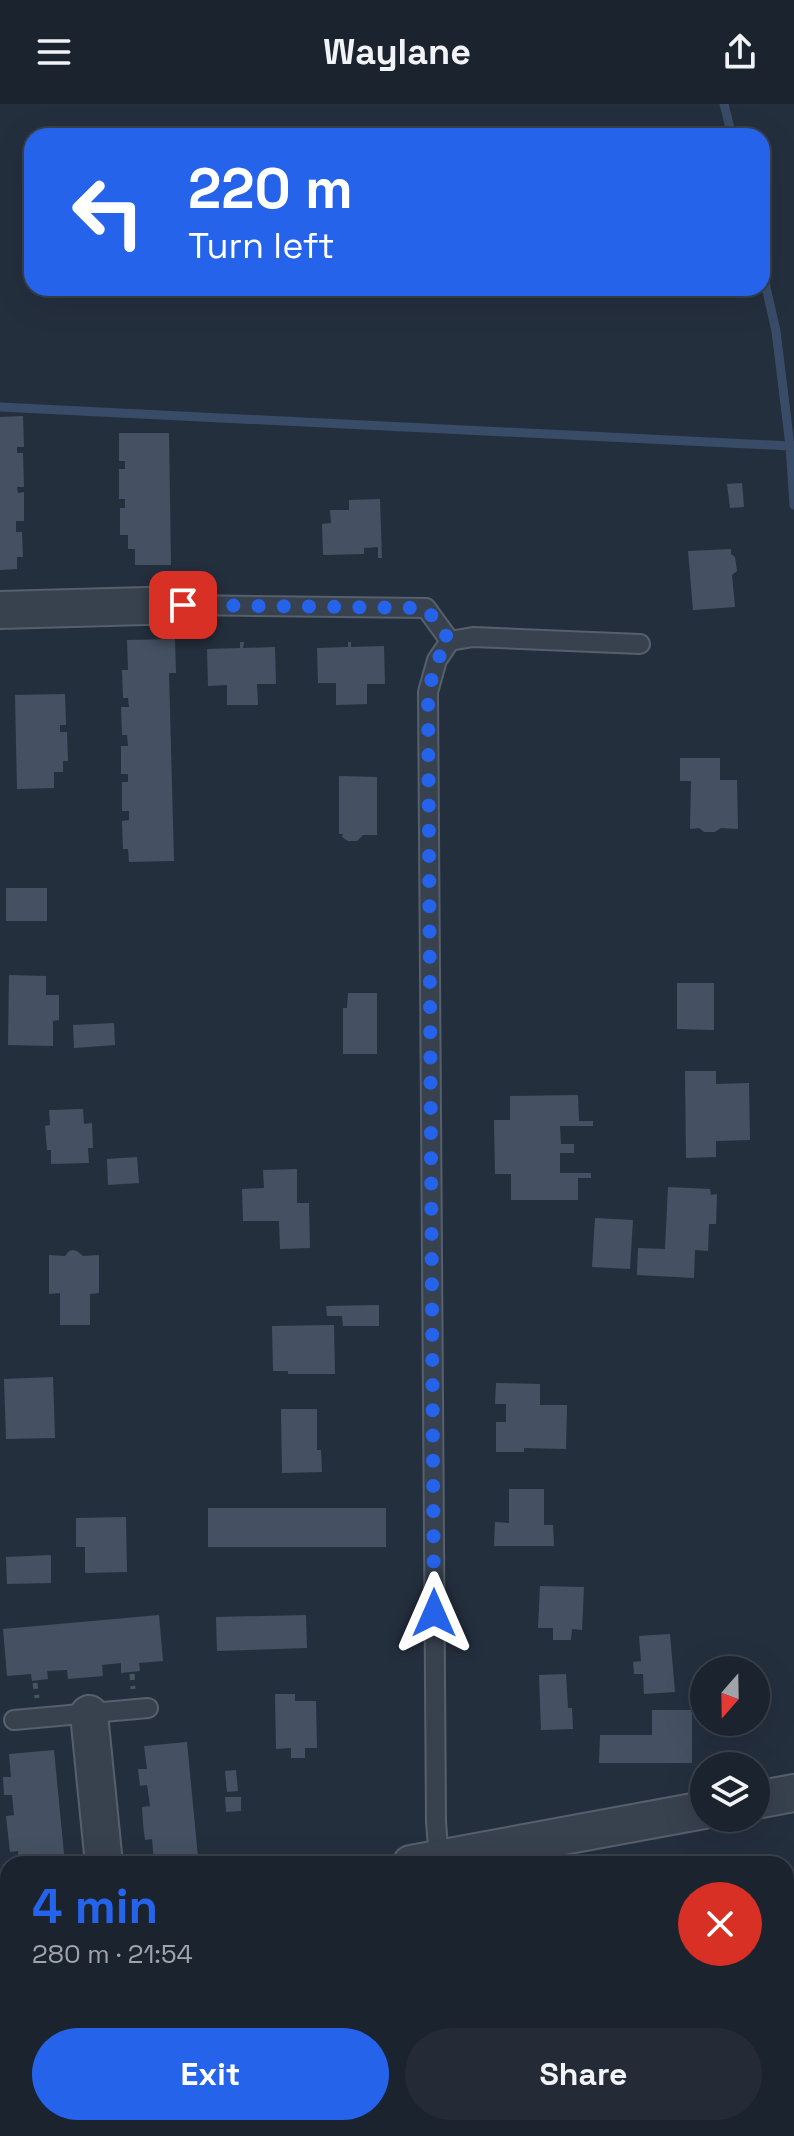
<!DOCTYPE html>
<html lang="en">
<head>
<meta charset="utf-8">
<style>
  body { margin:0; font-family:"Space Grotesk",sans-serif; background:#242b36; color:#f1f3f6; height:100vh; display:flex; flex-direction:column; font-size:30px; white-space:nowrap }
  * { box-sizing:border-box; margin:0 }
  p { font-size:26px; color:#a0a4aa }
  .icon { flex:none; width:44px; height:44px; fill:none; stroke:currentColor; stroke-width:2; stroke-linecap:round; stroke-linejoin:round }
  .map { position:relative; flex:1; overflow:hidden }
  .panel { position:absolute; left:0px; top:1752px; width:794px; height:280px; display:flex; flex-direction:column; background:#1b232e; border-radius:24px 24px 0 0; box-shadow:0 8px 32px #0002,0 0 0 2px #39404a }
  .panel>* { flex:none }
  .top-card { position:absolute; left:24px; top:24px; width:746px; height:168px; border-radius:24px; box-shadow:0 8px 32px #0002,0 0 0 2px #39404a; background:#2563eb; color:#fff; overflow:hidden }
  .needle { width:52px; rotate:200deg }
  .buttons { position:absolute; left:690px; top:1552px; display:grid; gap:16px }
  .buttons a { display:grid; place-items:center; width:80px; height:80px; border-radius:50%; background:#1b232e; box-shadow:0 8px 32px #0002,0 0 0 2px #39404a; font-size:40px }
  .pin { position:absolute; display:grid; place-items:center; width:68px; height:68px; color:#fff; margin:-34px; border-radius:16px; box-shadow:0 4px 12px #0006 }
  .me { position:absolute; width:88px; margin:-44px; rotate:0deg; stroke-linejoin:round; filter:drop-shadow(0 0 6px #0008) }
  .turn { display:flex; align-items:center; gap:28px; height:168px; padding:0 32px; font-size:36px }
  .turn .icon { width:104px; height:104px; stroke-width:2.5 }
  .turn b { display:block; font-size:56px; line-height:68px }
  .round { display:grid; place-items:center; flex:none; width:84px; height:84px; border-radius:42px; background:#242b36 }
  .overview { display:flex; align-items:center; justify-content:space-between; height:136px; padding:0 32px }
  h1 { font-size:48px; font-weight:600; line-height:60px; color:#2563eb }
  .action { display:flex; gap:16px; margin-top:auto; padding:16px 32px }
  .action a { flex:1; height:92px; border-radius:48px; background:#2563eb; color:#fff; font-size:32px; font-weight:600; line-height:92px; text-align:center }
  .action a+a { background:#242b36; color:#f1f3f6 }
  header { display:flex; justify-content:space-between; align-items:center; height:104px; padding:0 32px; background:#1b232e; font-size:36px; font-weight:600 }
  .map>svg:first-child { display:block }
</style>
</head>
<body>
<header><svg class="icon" aria-label="menu" viewBox="0 0 24 24"><path d="M4 6h16M4 12h16M4 18h16"/></svg>Waylane<svg class="icon" aria-label="share" viewBox="0 0 24 24"><path d="M12 15V3M7 8l5-5 5 5M5 13v7h14v-7"/></svg></header>
<div class="map">
<svg width="794" height="2032" viewBox="0 0 794 2032">
  <rect width="100%" height="100%" fill="#242f3e"/>
  <g fill="#263c3f">
    <path d="M794,1850v182h-14v-8h6v-73z"/>
    <path d="M0,1960l8,2v62h176l11,8h-195z"/>
  </g>
  <g fill="none" stroke-linecap="round" stroke-linejoin="round">
    <g stroke="#394c67" stroke-width="9">
      <path d="M724,0l8,32"/>
      <path d="M762,166l14,61 14,115 4,59"/>
      <path d="M0,303l790,39"/>
    </g>
  </g>
  <g fill="#455162">
    <path d="M23,312l1,31h-7v6h6l1,34h-7l1,6 6,-1v29h-8v11h6l1,25h-6v12l-17,1v-153z"/>
    <path d="M119,329h50l2,132h-36v-16h-7v-14h-8v-27h5v-9h-6v-30h6v-8h-6z"/>
    <path d="M742,379l2,24 -14,1 -3,-24z"/>
    <path d="M380,395l2,59h-4v-11l-14,1v6l-41,1 -1,-31 9,-1 -1,-13h19v-10z"/>
    <path d="M731,445v5l4,3 2,14 -5,4 3,32 -42,3 -5,-59z"/>
    <path d="M175,535l1,34h-7l5,188 -45,1 -1,-13h-5l-1,-28 7,-1v-9h-7v-29h6v-8h-7v-28h7l-1,-11h-5l-1,-28h8l-1,-9h-5l-1,-28h6l-1,-30z"/>
    <path d="M240,538h4l-1,6 32,-1 1,37h-19l1,21h-31v-20l-19,1 -1,-37 33,-1z"/>
    <path d="M348,538h3v5l33,-1 1,38h-18v20l-31,1v-22h-18l-1,-35 31,-1z"/>
    <path d="M65,590l1,31h-6v7h7l1,29h-5v11h-9v16l-37,1 -2,-94z"/>
    <path d="M680,654h40v22h17l1,49 -17,-1 -6,4h-11l-5,-4 -9,1 1,-48h-11z"/>
    <path d="M339,672l38,1v58h-14l-6,6h-9l-6,-4 1,-3h-4z"/>
    <rect x="6" y="784" width="41" height="33"/>
    <path d="M9,871l37,1v19h13v25l-6,1v25l-45,-1z"/>
    <path d="M677,879h37v47l-37,-1z"/>
    <path d="M348,889h29v61h-34v-46h4z"/>
    <path d="M114,919l1,22 -41,3 -1,-23z"/>
    <path d="M685,967h31v13l33,-1 1,57 -34,1v16l-30,1z"/>
    <path d="M578,991l1,26h14v5h-33l1,18h13v9h-14v20h31v5h-13v22h-67v-26h-16l-1,-54h16v-24z"/>
    <path d="M83,1005l1,15 8,-1 1,25h-5l1,15 -38,1v-14h-4l-2,-24 5,-1 -1,-15z"/>
    <path d="M137,1053l2,26 -31,2 -1,-26z"/>
    <path d="M297,1065v34h12l1,45 -30,1 -1,-28h-36l-1,-32 22,-1 -1,-18z"/>
    <path d="M668,1083l42,2 1,6 6,-1 -1,30h-7l-1,27 -13,-1 -1,28 -57,-3 1,-27 27,1z"/>
    <path d="M595,1114l38,2 -3,49 -38,-2z"/>
    <path d="M73,1146l4,1 6,5 16,-1v38l-9,1v31h-30v-32l-11,1v-39l16,1 4,-5z"/>
    <path d="M379,1201v21h-36l-1,-10h-15l-1,-10z"/>
    <path d="M334,1221l1,49h-47v-3h-15l-1,-45z"/>
    <path d="M53,1273l2,61 -49,1 -2,-60z"/>
    <path d="M496,1279l44,1v21h27l-1,44 -42,-1v4h-28v-30h10v-18h-11z"/>
    <path d="M281,1305h36v41h4l1,22 -40,1z"/>
    <path d="M509,1385h35v36h9l1,21h-60l1,-24 14,1z"/>
    <rect x="208" y="1404" width="178" height="39"/>
    <path d="M126,1413l1,55 -42,1v-26h-9v-29z"/>
    <path d="M51,1451v28l-44,1 -1,-27z"/>
    <path d="M540,1482l44,1 -2,43 -10,-1 -1,11h-18v-12h-15z"/>
    <path d="M159,1511l4,46 -24,2 1,8 -19,2v-10l-19,2 1,11 -35,3 -1,-9 -20,1 1,8 -16,2 -1,-7 -24,2 -4,-47z"/>
    <path d="M306,1511l1,33 -90,3 -1,-34z"/>
    <path d="M670,1530l5,58 -31,2 -1,-20h-9l-1,-12 8,-1 -2,-25z"/>
    <path d="M566,1570l2,34h4l1,21 -32,1 -2,-55z"/>
    <path d="M275,1590h20v7h21l1,47h-12v10h-14v-10l-15,1z"/>
    <path d="M652,1606h40v53h-93l1,-28h52z"/>
    <path d="M187,1638l11,115 -44,5 -2,-23 -7,1 -2,-16 -1,-17 8,-1 -3,-21 -7,1 -2,-17h9l-3,-23z"/>
    <path d="M54,1646l11,114h-46l-1,-13 -8,1 -4,-36 8,-1 -2,-20h-8l-1,-18h8l-2,-23z"/>
    <path d="M236,1666l2,21 -11,1 -2,-21z"/>
    <path d="M225,1693h16v14l-15,1z"/>
    <rect x="368" y="2024" width="34" height="8"/>
    <path d="M510,2024l40,6v2h-41z"/>
  </g>
  <g fill="none" stroke-linecap="round" stroke-linejoin="round">
    <defs>
      <g id="lane">
        <path d="M183,501l243,3 24,33"/>
        <path d="M14,1616l134,-12"/>
        <path d="M439,1755l-3,-37 -8,-1130 9,-32 13,-19 23,-4 167,7"/>
      </g>
      <g id="street">
        <path d="M0,506l183,-5"/>
        <path d="M89,1610l15,150"/>
        <path d="M756,1696l38,-7"/>
        <path d="M411,1760l293,-54"/>
        <path d="M0,1837l8,-1"/>
      </g>
    </defs>
    <use href="#lane" stroke="#565f6c" stroke-width="22"/>
    <use href="#street" stroke="#565f6c" stroke-width="40"/>
    <g stroke="#44595c" stroke-width="5" stroke-dasharray="6 6" stroke-linecap="butt">
      <path d="M132,1570l1,15"/>
      <path d="M35,1579l2,15"/>
    </g>
    <use href="#lane" stroke="#38414e" stroke-width="18"/>
    <use href="#street" stroke="#38414e" stroke-width="36"/>
  </g>
  <g fill="none" stroke-linecap="round" stroke-linejoin="round">
    <path stroke="#2563eb" stroke-width="14" stroke-dasharray="0 25.2" d="M183,501l243,3 24,33 -13,19 -9,32 6,921"/>
  </g>
</svg>
<div class="buttons">
<a><svg class="needle" viewBox="-14 -14 28 28"><path d="M0-13l5 13h-10z" fill="#e53935"/><path d="M0 13l5-13h-10z" fill="#a0a4aa"/></svg></a>
<a><svg class="icon" aria-label="layers" viewBox="0 0 24 24"><path d="M12 4l9 5-9 5-9-5zM3 14l9 5 9-5"/></svg></a>
</div>
<div class="pin" style="left:183px;top:501px;background:#d93025"><svg class="icon" aria-label="arrive" viewBox="0 0 24 24"><path d="M6 21V4h12l-3 4 3 4H6"/></svg></div>
<svg class="me" style="left:434px;top:1509px" viewBox="-20 -20 40 40"><path d="M0-17L14 15 0 8-14 15z" fill="#2563eb" stroke="#fff" stroke-width="4"/></svg>
<div class="top-card">
<div class="turn"><svg class="icon" aria-label="left" viewBox="0 0 24 24"><path d="M17 20v-9H6M10 6l-5 5 5 5"/></svg><div><b>220 m</b>Turn left</div></div>
</div>
<section class="panel">
<div class="overview"><div><h1>4 min</h1><p>280 m · 21:54</p></div><a class="round" style="background:#d93025;color:#fff"><svg class="icon" aria-label="close" viewBox="0 0 24 24"><path d="M6 6l12 12M18 6L6 18"/></svg></a></div>
<div class="action"><a>Exit</a><a>Share</a></div>
</section>
</div>
</body>
</html>
